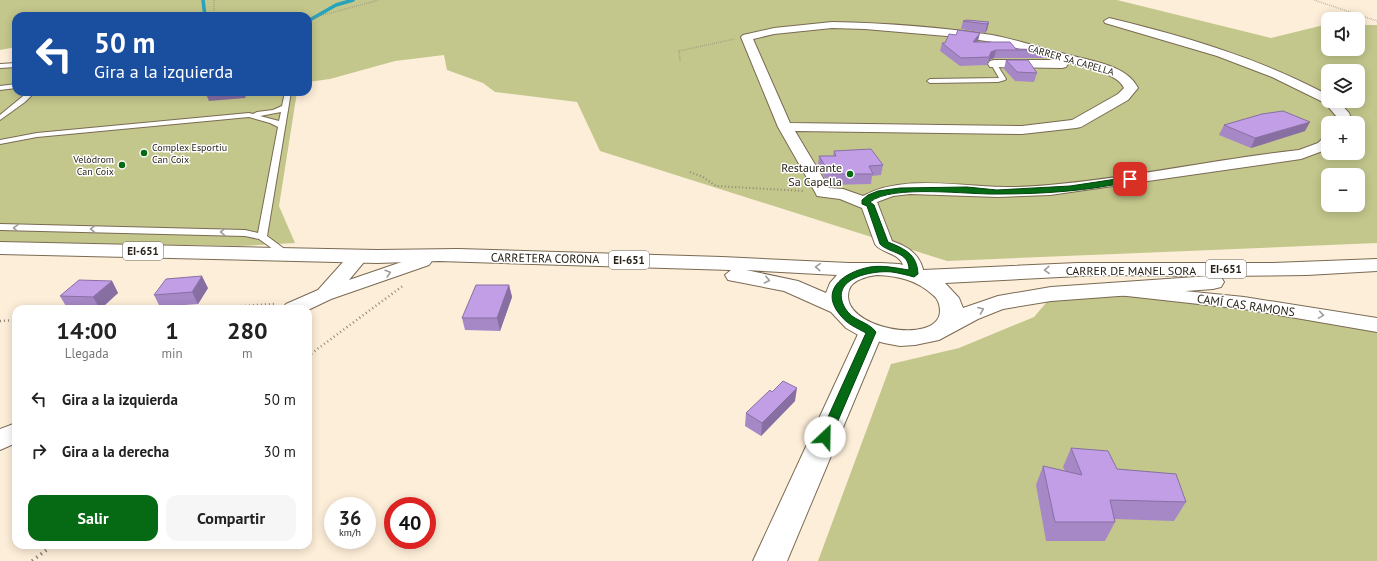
<!DOCTYPE html>
<html lang="es">
<head>
<meta charset="utf-8">
<style>
  body { margin:0; font-family:"PT Sans",sans-serif; background:#f6f6f6; color:#222; height:100vh; display:flex; flex-direction:column; font-size:15px; white-space:nowrap }
  * { box-sizing:border-box; margin:0 }
  p { font-size:13px; color:#767676 }
  .icon { flex:none; width:22px; height:22px; fill:none; stroke:currentColor; stroke-width:2; stroke-linecap:round; stroke-linejoin:round }
  .map { position:relative; flex:1; overflow:hidden }
  .drawer { position:absolute; left:12px; top:305px; width:300px; height:244px; display:flex; flex-direction:column; background:#fff; border-radius:12px; box-shadow:0 2px 10px #0003 }
  .drawer>* { flex:none }
  .top-card { position:absolute; left:12px; top:12px; width:300px; height:84px; border-radius:12px; box-shadow:0 2px 10px #0003; background:#1a4fa0; color:#fff; overflow:hidden }
  .tools { position:absolute; left:1321px; top:12px; display:grid; gap:8px }
  .tools a { display:grid; place-items:center; width:44px; height:44px; border-radius:8px; background:#fff; box-shadow:0 2px 10px #0003; font-size:20px }
  .speed { position:absolute; left:324px; top:497px; display:flex; gap:8px; font-size:20px; font-weight:700; text-align:center }
  .speed>* { display:grid; place-content:center; width:52px; height:52px; border-radius:50%; background:#fff; box-shadow:0 2px 10px #0003; line-height:1 }
  .speed small { font-size:10px; font-weight:400 }
  .speed .limit { border:6px solid #d22; background:#fff; color:#111 }
  .pin { position:absolute; display:grid; place-items:center; width:34px; height:34px; color:#fff; margin:-17px; border-radius:8px; box-shadow:0 2px 6px #0006 }
  .me { position:absolute; width:44px; margin:-22px; rotate:24deg; stroke-linejoin:round; filter:drop-shadow(0 0 3px #0008) }
  .turn { display:flex; align-items:center; gap:14px; height:84px; padding:0 16px; font-size:18px }
  .turn .icon { width:52px; height:52px; stroke-width:2.5 }
  .turn b { display:block; font-size:28px; line-height:34px }
  .eta { display:flex; justify-content:space-evenly; align-items:center; height:68px; text-align:center }
  .eta b { font-size:24px; font-weight:700; line-height:28px }
  .cta { display:flex; gap:8px; margin-top:auto; padding:8px 16px }
  .cta a { flex:1; height:46px; border-radius:12px; background:#066914; color:#fff; font-size:16px; font-weight:700; line-height:46px; text-align:center }
  .cta a+a { background:#f6f6f6; color:#222 }
  ul { padding:0; list-style:none }
  li { display:flex; align-items:center; gap:12px; height:52px; padding:0 16px }
  li div { flex:1 }
  li b { display:block; font-size:15px }
  li em { font-style:normal }
  .map>svg:first-child { display:block }
</style>
</head>
<body>
<div class="map">
<svg width="1377" height="561" viewBox="0 0 1377 561">
  <rect width="100%" height="100%" fill="#fdeed9"/>
  <g fill="#c3c78c" fill-rule="evenodd">
    <path d="M0,0h1117l154,38 57,-14v25h30v-24h19v218l-430,18 -347,-110 -23,-49 -82,-10 -12,-9 -36,-13 -3,-15 -49,6 -65,18 -22,3v-66h-292v31l-16,3zM1328,71h30v30h-30zM1328,123h30v30h-30zM1328,175h30v30h-30z"/>
    <path d="M0,67h16v25h281l-18,114 16,37 -54,3 -241,-4z"/>
    <path d="M1128,291l249,35v235h-559l73,-197 68,-16 75,-31 18,-21z"/>
  </g>
  <g fill="none" stroke-linecap="round" stroke-linejoin="round">
    <g stroke="#27a3bc" stroke-width="3.5">
      <path d="M203,0l2,16"/>
      <path d="M308,21l28,-16 17,-5"/>
    </g>
    <defs>
      <g id="lane">
        <path d="M994,62l2,1 10,16 -1,1 -7,2 -68,1 -3,-2 3,-2 69,-1 -8,-14z"/>
        <path d="M16,63v4l-16,1v-4z"/>
        <path d="M16,84v4l-16,2v-4z"/>
        <path d="M28,92h7l-10,10 -25,18v-5z"/>
        <path d="M285,92h6l-24,144 23,17 2,2 -2,2h-6l-25,-18 -14,-3 -245,-6v-6l245,6 13,3 20,-106 -8,-4 -21,-6 -212,20 -37,7v-4l37,-7 212,-20 4,1 4,-2 16,-2 9,-4zM281,112l-2,9 -19,-5z"/>
      </g>
      <g id="street">
        <path d="M1109,18c75,18 150,40 219,77v6h10l11,12 4,10h-14l-2,-6 -12,-14 -53,-26 -55,-21 -112,-33 -1,-2z"/>
        <path d="M832,22c53,1 108,5 160,13 26,5 52,14 77,20 22,6 58,10 69,33l-10,12 -47,27 -5,1 -54,6 -227,-3 34,57 14,1 20,7c35,-19 80,-12 119,-10 22,2 45,1 67,-1 83,-7 166,-26 250,-35l19,-7 5,-5 5,-2v13l-27,10 -251,36 -52,2 -88,-3 -17,2 -16,6 15,39c17,6 29,14 32,33l-3,4 -7,2 -7,-2c-4,-6 -2,-13 -7,-18 -7,-8 -20,-8 -25,-16l-13,-36 -22,-9 -23,-3 -2,-4 -37,-65 -37,-90 2,-2 31,-7zM832,28l33,1 93,8 35,5 68,18h-67l-4,1 -2,3 2,3 72,1 4,-1 2,-3 -1,-2c15,4 51,11 57,26l-6,6 -46,26 -50,6 -232,-3 -37,-84 21,-5z"/>
        <path d="M359,250l7,2 3,4 -20,24 73,-25 7,2 3,4 -3,4 -98,34 -23,11 -26,-1 4,-5 32,-14 34,-38z"/>
        <path d="M1125,285l119,12 133,21v14l-133,-23 -126,-14 -3,-4 3,-4z"/>
        <path d="M16,423v20l-16,7v-21z"/>
      </g>
      <path id="secondary" d="M871,324l8,3 4,5 -96,229h-34l106,-229 4,-5z"/>
      <path id="primary" d="M0,242l377,8 81,-1 264,8 127,6h32l18,1 24,6 154,-7h196l104,-4v12l-70,4 -93,1 7,1 3,5 -3,5 -8,2 -162,12 -48,8 -25,10 -39,21 -24,5 -15,1 -16,-3 -24,-7 -14,-8 -15,-16 -47,-21 -56,-11 -3,-5 6,-5 -292,-9 -62,2 -377,-9zM746,270l91,5 -7,8 -4,10 -28,-12zM877,275c21,1 40,5 56,20 5,4 7,10 7,16 -1,36 -103,17 -91,-21 3,-10 19,-14 28,-15zM1099,275l111,1 -159,11 -53,9 -35,12 -4,-10 -14,-15z"/>
    </defs>
    <use href="#lane" stroke="#7a6a53" stroke-width="2"/>
    <use href="#street" stroke="#7a6a53" stroke-width="2"/>
    <use href="#secondary" stroke="#7a6a53" stroke-width="2"/>
    <use href="#primary" stroke="#7a6a53" stroke-width="2"/>
    <g stroke="#908676" stroke-width="1.5" stroke-dasharray="0.5 1.5" stroke-linecap="butt">
      <path d="M214,0v16"/>
      <path d="M1314,0l63,21"/>
      <path d="M308,19l71,-19"/>
      <path d="M680,61l-1,-10 55,-12"/>
    </g>
    <path stroke="#908676" stroke-width="2" stroke-dasharray="1 2.5" stroke-linecap="butt" d="M690,172l13,5 13,9 88,5"/>
    <g stroke="#908676" stroke-width="2.5" stroke-dasharray="1 3" stroke-linecap="butt">
      <path d="M197,309l77,-5"/>
      <path d="M0,321l16,-1"/>
      <path d="M308,356l96,-71"/>
    </g>
    <path stroke="#908676" stroke-width="3.5" stroke-dasharray="1.5 4" stroke-linecap="butt" d="M32,561l21,-16"/>
    <use href="#lane" fill="#fff" fill-rule="evenodd"/>
    <use href="#street" fill="#fff" fill-rule="evenodd"/>
    <use href="#secondary" fill="#fff" fill-rule="evenodd"/>
    <use href="#primary" fill="#fff" fill-rule="evenodd"/>
  </g>
  <g fill="#a788c7">
    <path d="M963,21l26,1 -2,8 -2,3 -24,-4z"/>
    <path d="M978,41v1l38,7 36,1 -3,8h-55l-5,2 -2,5 -27,1 -20,-15 2,-8z"/>
    <path d="M1006,60l31,13 -3,9 -19,-1 -11,-12z"/>
    <path d="M1224,125l81,6 -54,17 -32,-13z"/>
    <path d="M834,151l49,14 -2,10 -9,1 -1,8 -42,1 -11,-19 1,-10h14z"/>
    <path d="M112,281l6,12 -17,16 -34,-1 -7,-12z"/>
    <path d="M509,285l3,12 -12,34 -35,-1 -3,-12z"/>
    <path d="M208,288l-10,16 -38,3 -6,-12z"/>
    <path d="M772,392l23,9 -34,35 -16,-10 1,-13z"/>
    <path d="M1071,448l46,21 69,33 -12,19 -60,-2 1,3 -10,19h-59l-10,-56 7,-19 22,5 -2,-4z"/>
  </g>
  <g fill="#886fa2">
    <path d="M989,22l-2,8 -2,3 2,-9z"/>
    <path d="M980,33l-2,8 -7,10 2,-9z"/>
    <path d="M996,50l-2,8 -5,2 -2,5 4,-13z"/>
    <path d="M205,92h43l-3,6 -36,3z"/>
    <path d="M1310,122l-5,9 -54,17 4,-10z"/>
    <path d="M202,276l6,12 -10,16 -6,-12z"/>
    <path d="M112,281l6,12 -18,16 -7,-12z"/>
    <path d="M509,285l3,12 -12,34 -3,-13z"/>
    <path d="M797,388l-2,13 -34,35 1,-13z"/>
  </g>
  <g fill="#c29ee7" stroke="#886fa2">
    <path d="M967,20l22,2 -2,2 -24,-3z"/>
    <path d="M958,30l22,3 -7,9h37l6,7 36,1h-56l-5,2 -2,5 -28,1 -19,-15h3l4,-9 7,1z"/>
    <path d="M1006,60h22l9,13 -20,-1z"/>
    <path d="M1283,111l27,11 -55,16 -31,-13 38,-11z"/>
    <path d="M871,149l12,16 -14,1 4,8h-43l-11,-18h17l-2,-5z"/>
    <path d="M202,276l-10,16 -38,3 12,-16z"/>
    <path d="M79,280l33,1 -19,16 -33,-1z"/>
    <path d="M476,285h33l-12,33h-35z"/>
    <path d="M783,381l14,7 -35,35 -16,-10 24,-23 2,2z"/>
    <path d="M1071,448l37,3 9,18 59,5 10,28 -76,-2 5,22h-60l-12,-56 39,9z"/>
  </g>
  <defs><path id="oneway-chevron" d="M-2-3.5L2.5 0L-2 3.5" fill="none" stroke-width="1.6" stroke-linecap="round" stroke-linejoin="round"/></defs>
  <g stroke="#9e9c97">
    <use href="#oneway-chevron" transform="translate(16 228) rotate(-179)"/>
    <use href="#oneway-chevron" transform="translate(93 229) rotate(-179)"/>
    <use href="#oneway-chevron" transform="translate(223 232) rotate(-179)"/>
    <use href="#oneway-chevron" transform="translate(818 267) rotate(-177)"/>
    <use href="#oneway-chevron" transform="translate(1047 270) rotate(178)"/>
    <use href="#oneway-chevron" transform="translate(388 273) rotate(-17)"/>
    <use href="#oneway-chevron" transform="translate(767 280) rotate(13)"/>
    <use href="#oneway-chevron" transform="translate(981 310) rotate(-21)"/>
    <use href="#oneway-chevron" transform="translate(1321 315) rotate(9)"/>
  </g>
  <path fill="#066914" stroke="#04440d" d="M1130,177l4,2 -2,2c-43,10 -89,13 -133,13 -30,1 -107,-10 -129,8l4,3 14,37c17,7 29,12 30,32l-4,3c-7,-2 -15,-4 -22,-5 -19,-2 -64,6 -47,36 7,13 23,13 31,24l-45,105 -2,3 -4,1 -4,-1 -2,-3 47,-104c-9,-5 -19,-9 -25,-17 -23,-26 3,-44 29,-49 13,-2 26,1 39,3 0,-19 -19,-16 -29,-26l-13,-38 -5,-2v-4l6,-5 10,-4 22,-3 67,-1 30,3 73,-4z"/>
  <g fill="#066914" stroke="#fff" stroke-width="1.5">
    <circle cx="144" cy="153" r="4"/>
    <circle cx="122" cy="165" r="4"/>
    <circle cx="850" cy="174" r="4"/>
  </g>
  <g text-anchor="middle" dominant-baseline="central" stroke-width="3" stroke-linejoin="round" paint-order="stroke">
    <g font-size="10" fill="#282218" stroke="#fff">
      <text transform="translate(1071 60) rotate(16)">CARRER SA CAPELLA</text>
    </g>
    <g font-size="10" fill="#282218" stroke="#fff" text-anchor="start">
      <text x="152" y="147">Complex Esportiu<tspan x="152" dy="12">Can Coix</tspan></text>
      <text x="114" y="159" text-anchor="end">Velòdrom<tspan x="114" dy="12">Can Coix</tspan></text>
    </g>
    <g fill="#fff" stroke="#68645d" stroke-width="1">
      <rect x="123" y="242" width="40" height="18" rx="3"/>
      <rect x="609" y="251" width="40" height="18" rx="3"/>
      <rect x="1206" y="260" width="40" height="18" rx="3"/>
    </g>
    <g font-size="11" font-weight="bold" fill="#282218">
      <text x="143" y="251">EI-651</text>
      <text x="629" y="260">EI-651</text>
      <text x="1226" y="269">EI-651</text>
    </g>
    <g font-size="12" fill="#282218" stroke="#fff" text-anchor="end">
      <text x="842" y="167">Restaurante<tspan x="842" dy="14">Sa Capella</tspan></text>
    </g>
    <g font-size="12" fill="#282218" stroke="#fff">
      <text transform="translate(545 258) rotate(1)">CARRETERA CORONA</text>
      <text x="1131" y="270">CARRER DE MANEL SORA</text>
      <text transform="translate(1246 305) rotate(8)">CAMÍ CAS RAMONS</text>
    </g>
  </g>
</svg>
<div class="tools">
<a><svg class="icon" aria-label="sound" viewBox="0 0 24 24"><path d="M4 9h4l5-4v14l-5-4H4zM17 9q2 3 0 6"/></svg></a>
<a><svg class="icon" aria-label="layers" viewBox="0 0 24 24"><path d="M12 4l9 5-9 5-9-5zM3 14l9 5 9-5"/></svg></a>
<a>+</a>
<a>−</a>
</div>
<div class="speed"><div>36<small>km/h</small></div><div class="limit">40</div></div>
<div class="pin" style="left:1130px;top:179px;background:#d93025"><svg class="icon" aria-label="arrive" viewBox="0 0 24 24"><path d="M6 21V4h12l-3 4 3 4H6"/></svg></div>
<svg class="me" style="left:825px;top:437px" viewBox="-20 -20 40 40"><circle r="19" fill="#fff"/><path d="M0-13L10 11 0 6-10 11z" fill="#066914"/></svg>
<div class="top-card">
<div class="turn"><svg class="icon" aria-label="left" viewBox="0 0 24 24"><path d="M17 20v-9H6M10 6l-5 5 5 5"/></svg><div><b>50 m</b>Gira a la izquierda</div></div>
</div>
<section class="drawer">
<div class="eta">
<div><b>14:00</b><p>Llegada</p></div>
<div><b>1</b><p>min</p></div>
<div><b>280</b><p>m</p></div>
</div>
<ul>
<li><svg class="icon" aria-label="left" viewBox="0 0 24 24"><path d="M17 20v-9H6M10 6l-5 5 5 5"/></svg><div><b>Gira a la izquierda</b></div><em>50 m</em></li>
<li><svg class="icon" aria-label="right" viewBox="0 0 24 24"><path d="M7 20v-9h11M14 6l5 5-5 5"/></svg><div><b>Gira a la derecha</b></div><em>30 m</em></li>
</ul>
<div class="cta"><a>Salir</a><a>Compartir</a></div>
</section>
</div>
</body>
</html>
